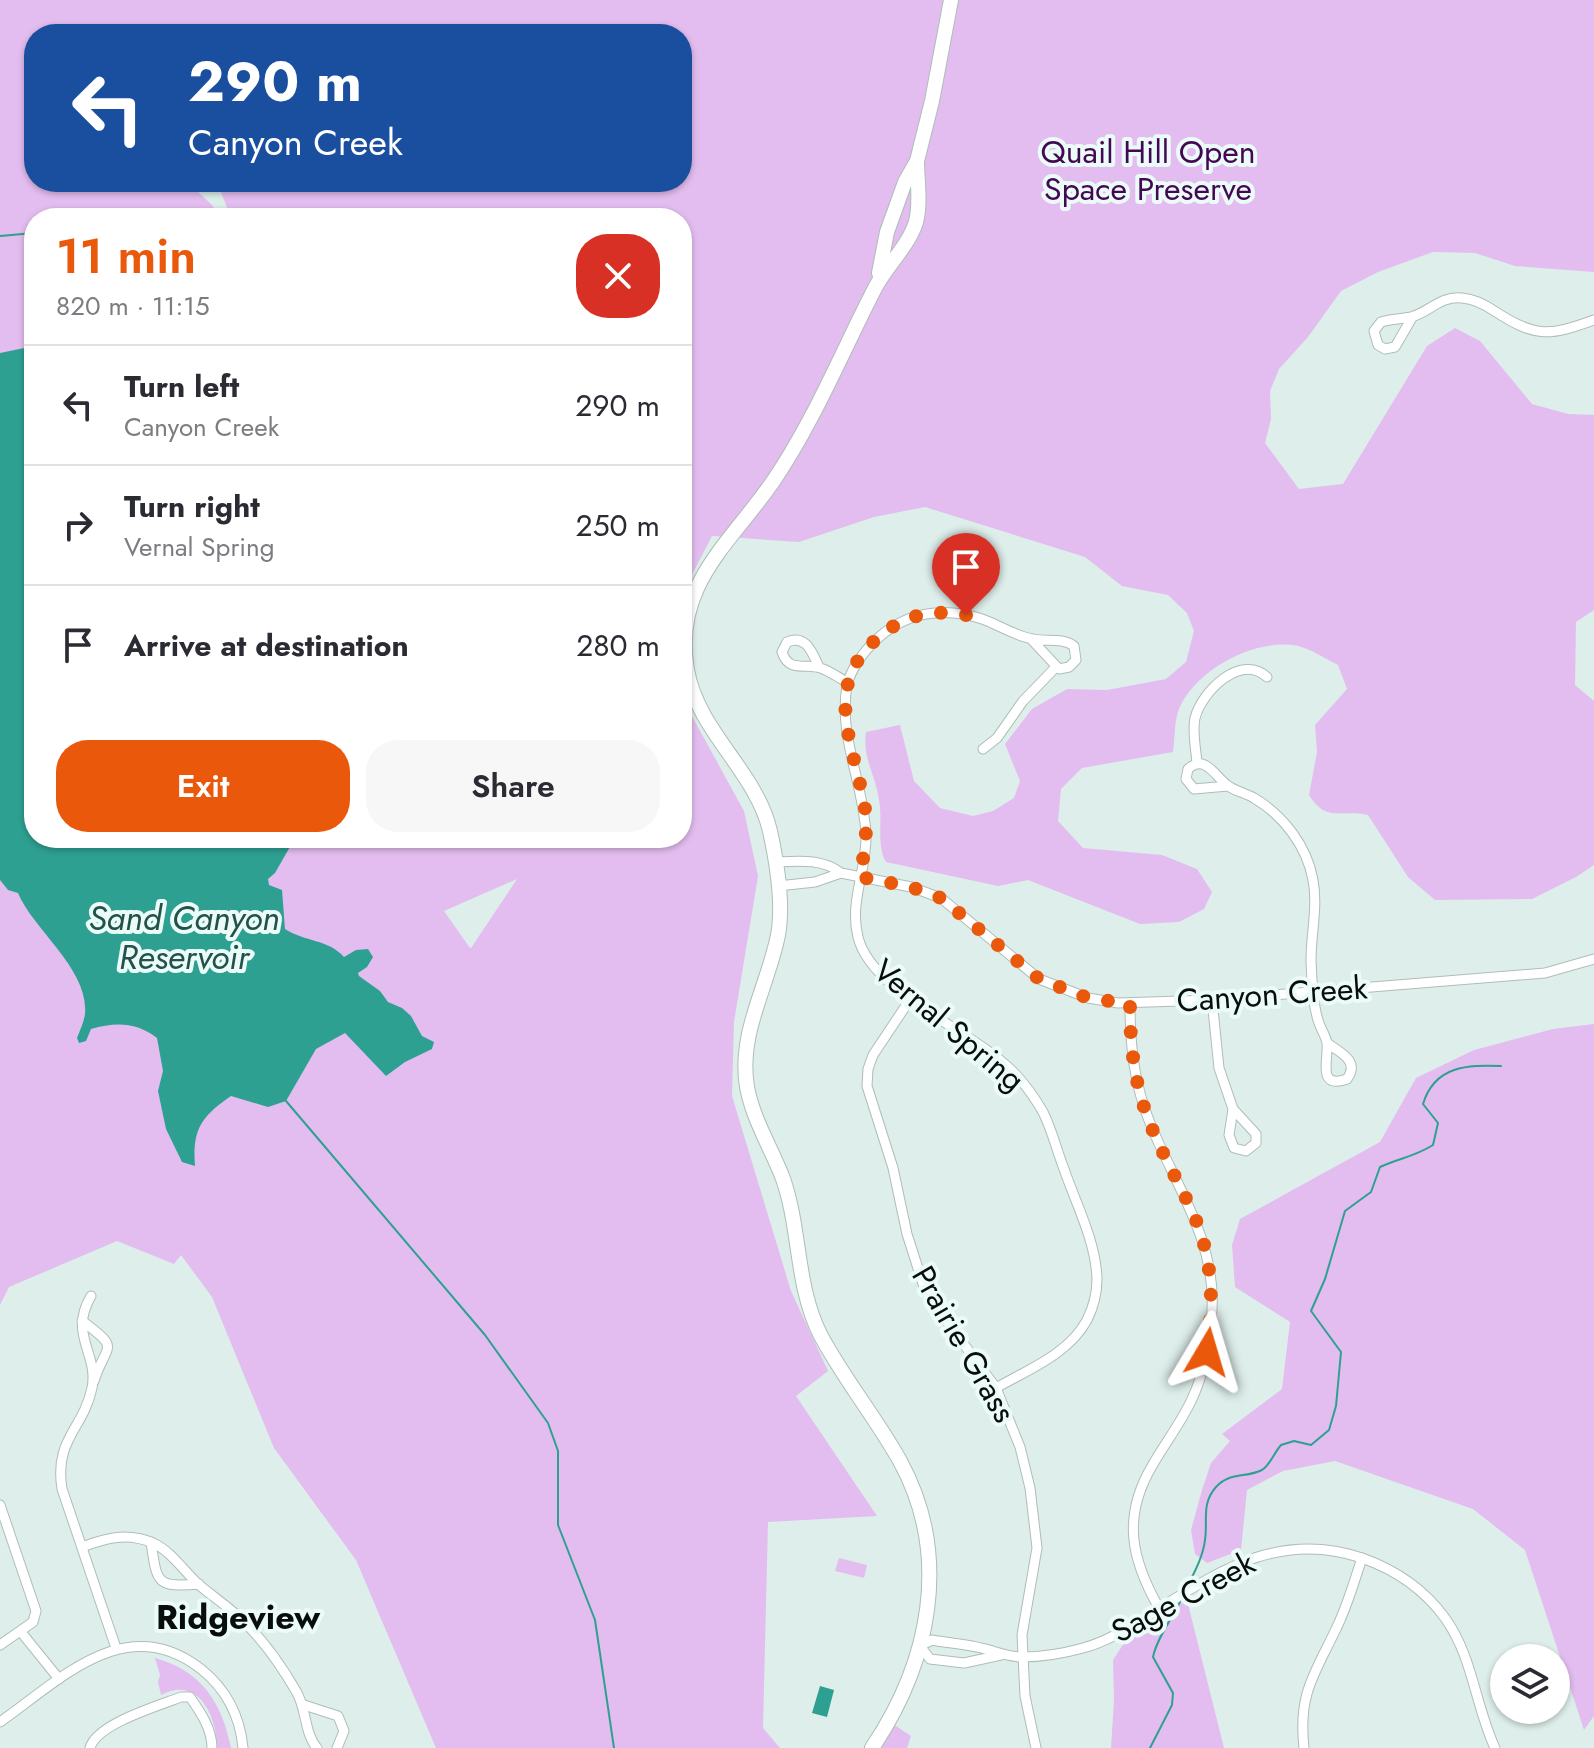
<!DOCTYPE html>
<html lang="en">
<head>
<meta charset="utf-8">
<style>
  body { margin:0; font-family:Jost,sans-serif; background:#f7f7f7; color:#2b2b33; height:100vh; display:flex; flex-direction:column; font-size:30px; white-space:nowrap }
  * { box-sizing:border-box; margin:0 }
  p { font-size:26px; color:#7c7c81 }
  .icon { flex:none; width:44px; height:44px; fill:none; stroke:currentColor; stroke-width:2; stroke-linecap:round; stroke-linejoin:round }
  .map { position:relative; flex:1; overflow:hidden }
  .sheet { position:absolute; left:24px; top:208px; width:668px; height:640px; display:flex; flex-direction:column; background:#fff; border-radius:32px; box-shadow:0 2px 6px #0004 }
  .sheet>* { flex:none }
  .banner { position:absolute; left:24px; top:24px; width:668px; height:168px; border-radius:32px; box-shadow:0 2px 6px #0004; background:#1a4fa0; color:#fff; overflow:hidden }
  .fabs { position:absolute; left:1490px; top:1644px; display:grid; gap:16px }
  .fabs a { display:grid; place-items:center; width:80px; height:80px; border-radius:50%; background:#fff; box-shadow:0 2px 6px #0004; font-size:40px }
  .pin { position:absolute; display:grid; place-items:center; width:68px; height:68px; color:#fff; margin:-82px -34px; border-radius:50% 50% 50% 0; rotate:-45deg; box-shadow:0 0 8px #0007 }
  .pin .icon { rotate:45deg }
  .me { position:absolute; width:88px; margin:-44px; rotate:7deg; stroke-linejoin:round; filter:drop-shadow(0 0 6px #0008) }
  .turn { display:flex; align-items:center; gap:28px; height:168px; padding:0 32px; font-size:36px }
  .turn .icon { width:104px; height:104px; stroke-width:2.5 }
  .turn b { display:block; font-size:56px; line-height:68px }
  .round { display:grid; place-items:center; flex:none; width:84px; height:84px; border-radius:32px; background:#f7f7f7 }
  .headline { display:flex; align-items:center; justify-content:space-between; height:136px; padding:0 32px }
  h1 { font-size:48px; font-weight:600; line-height:60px; color:#ea580c }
  .primary-button { display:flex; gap:16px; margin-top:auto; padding:16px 32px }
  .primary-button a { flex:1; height:92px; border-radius:32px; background:#ea580c; color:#fff; font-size:32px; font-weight:600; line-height:92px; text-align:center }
  .primary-button a+a { background:#f7f7f7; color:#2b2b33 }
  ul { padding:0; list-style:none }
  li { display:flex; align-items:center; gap:24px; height:120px; padding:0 32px; border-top:2px solid #e1e1e2 }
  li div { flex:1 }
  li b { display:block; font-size:30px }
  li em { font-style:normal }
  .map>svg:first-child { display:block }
</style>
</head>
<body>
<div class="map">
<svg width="1594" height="1748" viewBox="0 0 1594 1748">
  <rect width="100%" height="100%" fill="#deeeeb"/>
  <g fill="#e3bdef" fill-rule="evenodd">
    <path d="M0,0h1594v272l-79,-6 -40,-13 -42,-1 -55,20 -37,19 -33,46 -29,32 -9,22 1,28 -6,24 34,46 44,-5 84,-138 28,-18 25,13 52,63 36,10 26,1v195l-18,12 -1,63 19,16v164l-18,12 -44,22 -97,1 -27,-23 -40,-62c-27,-6 -42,8 -59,-20l8,-43 -2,-27 32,-36 -9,-24c-12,-6 -27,-16 -40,-19 -42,-9 -103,24 -119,63 -5,12 -4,30 -6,43l-91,16 -21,21 -3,32 25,27 79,7 35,14 15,23 -8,17 -25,13 -39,2 -112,-44 -30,6 -112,-24c-10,-18 -3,-41 -7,-62 -3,-24 -17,-43 -13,-68l34,-7 14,56 26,27 33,8 20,-5 21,-13 6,-17 -15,-37 27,-35 35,-20 40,1 59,-11 20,-17 8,-31 -7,-18 -19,-18 -46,-9 -37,-29 -160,-50 -51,10 -75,25 -87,-6 -30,58v-376h-451l-14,-36h465v-148h-648v148h181l-3,8 -20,-4 21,20 5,12h-184v620h648v-140l62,113 14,65 -24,146 -2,74 59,195 37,80 -32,25 81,120 -109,6 -5,206 17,20h-344l-80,-188 -82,-112 -62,-151 -31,-42 -7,9 -57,-23 -108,46 -9,18zM517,879l-46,69h-1l-26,-37z"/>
    <path d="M1594,1024v692l-10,14 -59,-180 -52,-41 -138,-48 -52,10 -36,19 -6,60 -34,13 -12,-9 -4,-24 11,-40 9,-27 19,-22 -8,-7 60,-45 8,-67 -55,-35 -3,-42 8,-26 140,-77 36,-64 58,-28 79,-21z"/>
    <path d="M839,1558l28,7 -3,13 -29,-7z"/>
    <path d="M1187,1600l37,148h-113l3,-48 -1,-40 15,-23z"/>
    <path d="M155,1658c47,13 67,45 76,90h-14c0,-32 -19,-73 -56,-53l-3,-13 2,-7z"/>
    <path d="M890,1722l21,14 -4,12h-36z"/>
  </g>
  <g fill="#2ea092">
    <path d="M34,346v492h261l-20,35 -7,6 1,6 13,5 3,39c20,13 43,10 59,28l12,-7 12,-1 5,8 -6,10 -9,6 1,3 21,15 8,11 14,6 9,8 11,20 12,6 -2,7 -27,13 -19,14 -41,-43 -29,16 -30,52 -18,6 -37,-11c-29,20 -39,33 -36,70l-13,-4 -16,-33 -8,-38 5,-20 -6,-33c-21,-16 -41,-16 -66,-9l-5,12 -7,2 -2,-5c3,-8 7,-16 8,-24 4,-45 -51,-83 -67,-121l-10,-3 -8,-10v-527z"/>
    <path d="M820,1686l14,4 -7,27 -15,-4z"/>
  </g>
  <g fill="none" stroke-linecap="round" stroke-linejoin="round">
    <g stroke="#2ea092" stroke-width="2">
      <path d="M0,236l34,-3"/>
      <path d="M286,1101l199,234 63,88 10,28v74l37,95 19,128"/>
      <path d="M1187,1587c7,-14 16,-30 18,-47 3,-20 -4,-36 11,-53 13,-15 30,-9 46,-17 8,-5 12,-17 19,-25l13,-4 17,4 18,-15 7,-24 5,-54 -30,-41 14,-32 20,-68 26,-19 9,-25c19,-9 34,-10 53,-22l5,-22 -15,-19c12,-39 45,-39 78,-38"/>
      <path d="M1150,1748l22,-43 1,-12 -20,-36c4,-19 19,-38 28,-57"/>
    </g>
    <defs>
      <g id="street">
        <path d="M1413,316l-18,31 -10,2 -7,-4 -4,-14 7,-9c10,-3 20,-3 30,-5 19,-5 28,-21 51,-19 13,1 24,7 34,14 40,26 54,24 98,8"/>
        <path d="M819,667c-7,-15 -13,-33 -32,-25l-5,10c7,22 25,10 41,17 8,3 16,9 24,13"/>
        <path d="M983,749l14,-11 26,-37 33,-34"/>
        <path d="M1197,763c-1,-14 -5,-31 -2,-45 7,-27 46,-65 72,-41"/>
        <path d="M1228,786l-34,3 -8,-10 2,-10c17,-15 26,6 39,16 7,6 19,8 27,13 29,17 53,48 59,82 5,27 -2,53 -2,80 1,19 1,41 7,60 2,8 8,16 9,23 2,15 -11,47 20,36 13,-18 -6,-26 -20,-36"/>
        <path d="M775,862c23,-1 47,-4 66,11l70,14 30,11 98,81 49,19 30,5 94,-3 333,-27 49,-14"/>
        <path d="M778,886l37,-4 26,-9"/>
        <path d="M911,998l-38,57 -5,14 -1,17 26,82 14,66 16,50 12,21 61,83 24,59 10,41 7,60 -15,87 3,61 11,52"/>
        <path d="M1212,1000l7,68 14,41 23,25v9l-10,8 -12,-3 -5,-13 4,-26"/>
        <path d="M1130,1004c0,41 4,80 20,119 25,62 66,117 62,187 -2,30 -7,61 -20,89 -11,24 -27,44 -40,67 -30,51 -21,93 7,142"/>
        <path d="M91,1296c-23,39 8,58 1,92 -9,42 -38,51 -30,101l54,159"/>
        <path d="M82,1321c40,29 24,22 12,60"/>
        <path d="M996,1388c31,-18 73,-34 91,-68 6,-12 10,-28 10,-41 -1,-37 -21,-75 -33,-110 -7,-18 -12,-39 -21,-57 -11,-19 -24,-37 -42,-51 -40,-34 -131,-73 -143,-124 -9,-35 9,-68 8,-102 -2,-51 -28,-98 -19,-149 3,-16 17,-35 29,-46 29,-28 68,-34 106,-21 17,6 33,17 51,20 13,3 29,-2 41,7l2,14 -7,7 -10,2 -28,-30"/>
        <path d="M0,1505l36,106 -3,11 -33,23"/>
        <path d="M151,1542c6,43 6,45 48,42"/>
        <path d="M82,1547c24,-9 45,-15 71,-4 18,8 30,27 45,41 15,13 33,24 47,39 21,20 37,44 51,68 11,18 8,42 21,57"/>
        <path d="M21,1632l38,47"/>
        <path d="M1001,1655l-37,8 -34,-4 -10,-13 12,-6c16,3 33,4 49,8 14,3 26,9 41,9 18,0 43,-4 61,-9 27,-7 51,-24 75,-39 66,-41 124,-78 204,-51 34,12 62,31 83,60 28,39 30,87 50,130"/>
        <path d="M304,1705l34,11 6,15 -7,17"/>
        <path d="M0,1722c60,-42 126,-112 201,-53 25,20 39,47 42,79"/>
        <path d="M90,1748c6,-24 68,-42 91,-51h9c11,16 22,32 22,51"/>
        <path d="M1304,1748c-6,-54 10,-73 32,-119 11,-22 18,-47 26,-71"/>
      </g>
      <g id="secondary">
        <path d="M879,273l8,-41 18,-50 12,-21 15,-60 19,-101"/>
        <path d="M872,1748c58,-86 80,-192 28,-287 -24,-43 -56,-82 -79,-125 -26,-50 -20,-109 -39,-160 -12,-30 -29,-57 -35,-89 -9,-54 21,-101 31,-152 6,-32 -1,-72 -8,-104 -14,-60 -72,-99 -83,-161 -15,-85 44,-127 87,-190 40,-59 68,-128 101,-192 12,-23 33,-41 41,-66 5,-19 1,-42 1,-61"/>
      </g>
    </defs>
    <use href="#street" stroke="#aebdba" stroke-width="11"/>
    <use href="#secondary" stroke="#aebdba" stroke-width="16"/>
    <use href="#street" stroke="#fff" stroke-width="9"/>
    <use href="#secondary" stroke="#fff" stroke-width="14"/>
  </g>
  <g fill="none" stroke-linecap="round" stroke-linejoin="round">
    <path stroke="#ea580c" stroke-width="14" stroke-dasharray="0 25.2" d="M966,615c-30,-5 -56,-2 -81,17 -68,51 -30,112 -20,177 3,23 -1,45 -5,68l51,10 30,11 98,81 49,19 42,6c0,35 3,69 14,103 12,37 33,71 49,106 20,45 21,91 14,139"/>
  </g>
  <g text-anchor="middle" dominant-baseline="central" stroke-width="8" stroke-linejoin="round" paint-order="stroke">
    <g font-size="32" fill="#440754" stroke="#ebfbf8">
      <text x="1148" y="152">Quail Hill Open<tspan x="1148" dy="37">Space Preserve</tspan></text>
    </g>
    <g font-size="32" fill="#090e0d" stroke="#ebfbf8">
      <text transform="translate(1272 994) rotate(-4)">Canyon Creek</text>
      <text transform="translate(949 1025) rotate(40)">Vernal Spring</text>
      <text transform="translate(964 1344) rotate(60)">Prairie Grass</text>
      <text transform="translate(1183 1597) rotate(-28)">Sage Creek</text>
    </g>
    <g font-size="34" font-style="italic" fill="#23524c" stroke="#ebfbf8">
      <text x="184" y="918">Sand Canyon<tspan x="184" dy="39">Reservoir</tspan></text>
    </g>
    <g font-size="34" font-weight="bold" fill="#090e0d" stroke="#ebfbf8">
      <text x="238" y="1617">Ridgeview</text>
    </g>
  </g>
</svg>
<div class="fabs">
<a><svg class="icon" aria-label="layers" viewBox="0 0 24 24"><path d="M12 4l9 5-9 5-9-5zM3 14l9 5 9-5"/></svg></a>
</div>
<div class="pin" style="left:966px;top:615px;background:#d93025"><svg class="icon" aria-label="arrive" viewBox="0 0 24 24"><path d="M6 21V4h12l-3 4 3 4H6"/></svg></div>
<svg class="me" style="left:1207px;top:1352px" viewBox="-20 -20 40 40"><path d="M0-17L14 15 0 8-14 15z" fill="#ea580c" stroke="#fff" stroke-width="4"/></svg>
<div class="banner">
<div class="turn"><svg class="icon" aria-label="left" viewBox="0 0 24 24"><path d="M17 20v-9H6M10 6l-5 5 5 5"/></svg><div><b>290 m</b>Canyon Creek</div></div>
</div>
<section class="sheet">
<div class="headline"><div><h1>11 min</h1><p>820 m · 11:15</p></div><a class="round" style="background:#d93025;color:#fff"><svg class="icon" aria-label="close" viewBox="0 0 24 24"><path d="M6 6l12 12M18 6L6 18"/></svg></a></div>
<ul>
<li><svg class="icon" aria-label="left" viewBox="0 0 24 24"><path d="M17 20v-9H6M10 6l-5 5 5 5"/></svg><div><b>Turn left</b><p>Canyon Creek</p></div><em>290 m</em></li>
<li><svg class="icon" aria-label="right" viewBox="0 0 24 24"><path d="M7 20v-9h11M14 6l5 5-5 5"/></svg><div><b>Turn right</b><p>Vernal Spring</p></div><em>250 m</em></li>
<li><svg class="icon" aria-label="arrive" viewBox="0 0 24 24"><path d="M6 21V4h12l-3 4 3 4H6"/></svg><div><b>Arrive at destination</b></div><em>280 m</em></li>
</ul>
<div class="primary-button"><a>Exit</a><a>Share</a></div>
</section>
</div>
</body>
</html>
